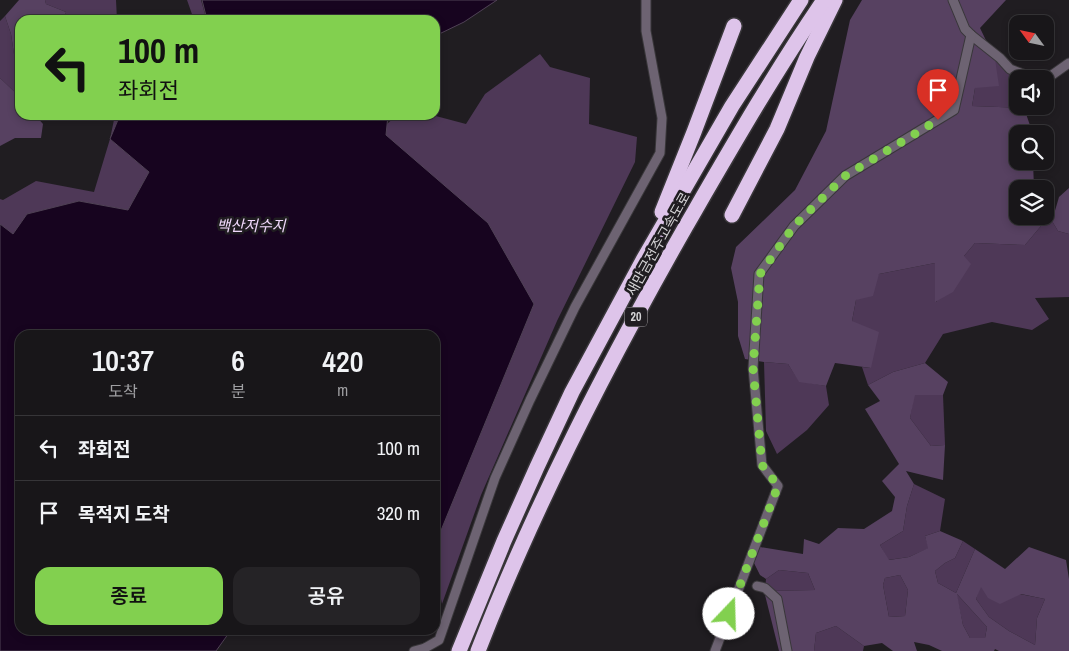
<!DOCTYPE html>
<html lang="ko">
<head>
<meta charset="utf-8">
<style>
  body { margin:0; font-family:"Archivo Narrow","Noto Sans KR",sans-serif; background:#252326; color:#f1f3f6; height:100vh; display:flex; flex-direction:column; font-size:19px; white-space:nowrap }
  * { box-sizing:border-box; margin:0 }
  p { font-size:16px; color:#9f9fa2 }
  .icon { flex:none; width:28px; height:28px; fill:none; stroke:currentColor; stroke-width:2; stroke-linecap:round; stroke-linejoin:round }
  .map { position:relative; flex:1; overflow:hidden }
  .details { position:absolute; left:15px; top:330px; width:425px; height:305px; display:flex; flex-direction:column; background:#181619; border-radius:15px; box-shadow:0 2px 8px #0003,0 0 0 1px #363538 }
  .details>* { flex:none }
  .hud { position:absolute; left:15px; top:15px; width:425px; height:105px; border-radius:15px; box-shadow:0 2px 8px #0003,0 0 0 1px #363538; background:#82d04f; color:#111; overflow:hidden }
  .needle { width:32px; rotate:303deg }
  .controls { position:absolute; left:1009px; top:15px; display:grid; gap:10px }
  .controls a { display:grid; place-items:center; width:45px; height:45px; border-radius:10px; background:#181619; box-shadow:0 2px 8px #0003,0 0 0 1px #363538; font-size:25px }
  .pin { position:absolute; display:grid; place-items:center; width:42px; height:42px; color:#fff; margin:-51px -21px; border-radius:50% 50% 50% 0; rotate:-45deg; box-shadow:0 0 5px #0007 }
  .pin .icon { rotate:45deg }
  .me { position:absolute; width:55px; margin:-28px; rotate:21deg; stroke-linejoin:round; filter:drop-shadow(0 0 4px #0008) }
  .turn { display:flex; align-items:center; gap:18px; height:105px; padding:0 20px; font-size:22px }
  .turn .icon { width:65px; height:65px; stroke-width:2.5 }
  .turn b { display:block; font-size:35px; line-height:42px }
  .eta { display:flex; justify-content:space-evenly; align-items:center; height:85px; text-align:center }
  .eta b { font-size:30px; font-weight:600; line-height:35px }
  .cta { display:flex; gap:10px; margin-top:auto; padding:10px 20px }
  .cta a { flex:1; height:58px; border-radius:15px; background:#82d04f; color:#111; font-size:20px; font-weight:600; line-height:58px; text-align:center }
  .cta a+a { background:#252326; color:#f1f3f6 }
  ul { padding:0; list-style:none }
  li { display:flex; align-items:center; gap:15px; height:65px; padding:0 20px; border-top:1px solid #363538 }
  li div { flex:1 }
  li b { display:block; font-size:19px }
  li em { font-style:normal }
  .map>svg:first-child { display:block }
</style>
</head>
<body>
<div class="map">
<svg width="1069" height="651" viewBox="0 0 1069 651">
  <rect width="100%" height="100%" fill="#201d21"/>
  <g fill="#4e3857">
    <path d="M45,0h71l1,20h-54l3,-8 -20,-8z"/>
    <path d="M187,0h14l5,18 -1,2h-15l3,-3z"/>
    <path d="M5,16l6,18 3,20 6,8v35l-20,-19v-57z"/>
    <path d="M540,54l10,13 40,11 -1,46 48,13 -2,25 -78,159 -76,174 -39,109 -7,-35v-24l99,-241 -149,-169 1,-10 11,-10h35l34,9 19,-30z"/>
    <path d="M995,59l18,14 -3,6 7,16 1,11h5l1,2 -52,-2 3,-18z"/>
    <path d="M115,115h5l-10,24 39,33 -21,38 -49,-9 -52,13 -14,21 -13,-11v-25l3,1 33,-19 58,11 16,-53z"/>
    <path d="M1053,215l-1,6 6,10 11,3v63l-34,1 14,21 -17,11 -40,-8 -49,12 -18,29 -32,9 -25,13 -6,-18 9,1 -19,-47 4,-21 23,-26 56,-11 1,39 28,-46 11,-13 50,2 21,-25z"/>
    <path d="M764,362l24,2 11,17 27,5 3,19 -22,25 -30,24 -11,-23z"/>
    <path d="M914,395h29l2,50 -14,1 -21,-28z"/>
    <path d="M914,484l31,15 -5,32 -15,5 4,12 -20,9 -21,3 -8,-15 23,-14 4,-25z"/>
    <path d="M963,541l12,8 -19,44 31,34 -2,11h-15l-7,-13 -7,-32 -18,-10 -3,-12 10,-8 10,-5z"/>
    <path d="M779,570l29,3 7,17 -50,1 1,-12z"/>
    <path d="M900,575l8,15 -3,26 -16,1 -6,-32 2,-7z"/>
    <path d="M980,586l65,13 -8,19 -2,27 -26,-14 -20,-14 -13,-18z"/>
    <path d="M836,626l28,20 -1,5h-49l2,-18z"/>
  </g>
  <g fill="#574161" fill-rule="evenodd">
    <path d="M19,0h26l1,4 20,8 -3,8h-43v42l-6,-8 -3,-20 -6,-18z"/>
    <path d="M862,0h144l-26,28 15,31 4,27 -24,2 -3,18 52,2 9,26h-15v27h15l1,28h-16v27h21l7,4 -21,25 -50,-2 -11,13 7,8 -18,28 -18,10v-39l-56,11 -6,22 -17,4 -4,21 27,11 -8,36 -36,-5 -9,23 -27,-4 -11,-18 -24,-2 -19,-3 -7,-23v-34l-7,-34 5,-21 59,-57 31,-59 24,-111z"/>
    <path d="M0,78l20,19v18h15l8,9 -2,14h-26l-15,8z"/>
    <path d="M1069,188v46l-11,-3 -6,-10 7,-24z"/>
    <path d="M925,363l23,19 -5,13h-28l-5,23 21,28 14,-1 -2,35 -37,-9 8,13 -7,22 -4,25 -23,14 9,15 20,-3 19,-9 -3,-12 15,-5 23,10 -8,17 -10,5 -10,8 3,12 18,10 19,-44 30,20 24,-22 37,13 3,19v72h-70l-4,-2 -1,2h-52l-13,-6 -15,-3 3,9h-24l-11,-8 -18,3 -28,-20 -20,7 -2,18h-35l-15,-60 51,-1 -7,-17 -29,-3 -13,9 -6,-4 -6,-12 6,-16 43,7 1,-15 15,5 19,-16 26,1 28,-18 3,-14 -13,-16 17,-17 -34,-55 15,-8 -12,-16 25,-13zM900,575l8,15 -3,26 -16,1 -6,-32 2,-7zM981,587l7,11 12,6 21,-10 24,5 -8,19 -2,27 -26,-14 -20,-14 -13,-18zM957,594l30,33 -2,11h-15l-7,-13z"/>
  </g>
  <g fill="#17041f" stroke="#504256">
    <path d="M202,0h295l-33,22 -29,14v-16h-230l1,-4z"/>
    <path d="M120,115h268l-2,20 102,88 46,81 -99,241v-210h-415v295h211l-15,21h-216v-427l13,10 14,-20 52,-13 49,9 21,-38 -39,-33z"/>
  </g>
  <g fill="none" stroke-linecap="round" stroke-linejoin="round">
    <defs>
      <g id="minor">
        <path d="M953,0l12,29 6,6 29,23 10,11 26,10"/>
        <path d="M1045,80l24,-17"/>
        <path d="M757,586l8,2 12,11 10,52"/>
        <path d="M414,651l11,-3"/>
        <path d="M424,651l1,-3 14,-8 56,-162 35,-78 45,-93 85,-154 2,-35 -16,-87v-31"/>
        <path d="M715,651l63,-165 -16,-21 -9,-97 6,-94 35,-48 51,-50 109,-66 17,-75"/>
      </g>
      <g id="motorway">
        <path d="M662,212l32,-80 40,-106"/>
        <path d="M732,215l45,-86 30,-72 28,-57"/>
        <path d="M459,651l45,-110 33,-74 35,-75 71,-132 89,-154 69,-106"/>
        <path d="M478,651c57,-147 130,-288 208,-425 44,-76 88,-153 138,-226"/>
      </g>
    </defs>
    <use href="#minor" stroke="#39373a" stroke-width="11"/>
    <use href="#motorway" stroke="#39373a" stroke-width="18"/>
    <use href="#minor" stroke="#6d6372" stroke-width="9"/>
    <use href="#motorway" stroke="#dec4ea" stroke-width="15"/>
  </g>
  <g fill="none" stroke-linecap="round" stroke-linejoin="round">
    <path stroke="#82d04f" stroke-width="9" stroke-dasharray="0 16.2" d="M729,614l49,-128 -16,-21 -9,-97 7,-94 34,-48 51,-50 93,-56"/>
  </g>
  <g text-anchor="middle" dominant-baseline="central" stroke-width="5" stroke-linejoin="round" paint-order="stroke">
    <rect fill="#201d21" stroke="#9f9da0" stroke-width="1" x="625" y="307.5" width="22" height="19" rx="4"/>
    <g font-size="12" font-weight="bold" fill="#d5d4d6">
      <text x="636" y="317">20</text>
    </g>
    <g font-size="14" fill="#d5d4d6" stroke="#201d21">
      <text transform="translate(658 244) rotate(-61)">새만금전주고속도로</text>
    </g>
    <g font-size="15" font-style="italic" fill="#f0d8fb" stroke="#201d21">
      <text x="251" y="225">백산저수지</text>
    </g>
  </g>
</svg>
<div class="controls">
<a><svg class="needle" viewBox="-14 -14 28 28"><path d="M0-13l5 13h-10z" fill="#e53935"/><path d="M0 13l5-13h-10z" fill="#9f9fa2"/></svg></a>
<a><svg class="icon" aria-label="sound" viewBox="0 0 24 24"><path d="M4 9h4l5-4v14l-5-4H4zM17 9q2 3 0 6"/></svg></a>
<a><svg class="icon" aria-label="search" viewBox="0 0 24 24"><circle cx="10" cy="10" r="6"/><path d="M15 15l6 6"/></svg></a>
<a><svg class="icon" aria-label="layers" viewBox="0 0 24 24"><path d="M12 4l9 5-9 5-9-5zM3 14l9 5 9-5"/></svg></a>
</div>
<div class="pin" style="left:938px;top:120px;background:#d93025"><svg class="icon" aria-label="arrive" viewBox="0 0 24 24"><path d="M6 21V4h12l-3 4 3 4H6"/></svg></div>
<svg class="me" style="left:729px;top:614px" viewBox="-20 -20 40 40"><circle r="19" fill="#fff"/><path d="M0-13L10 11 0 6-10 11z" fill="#82d04f"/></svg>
<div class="hud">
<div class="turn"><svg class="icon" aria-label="left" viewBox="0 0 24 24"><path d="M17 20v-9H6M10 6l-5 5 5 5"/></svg><div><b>100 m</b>좌회전</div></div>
</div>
<section class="details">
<div class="eta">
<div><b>10:37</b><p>도착</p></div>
<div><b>6</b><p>분</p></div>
<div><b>420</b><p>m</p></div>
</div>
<ul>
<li><svg class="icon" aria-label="left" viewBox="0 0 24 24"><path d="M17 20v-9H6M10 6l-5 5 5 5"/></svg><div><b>좌회전</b></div><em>100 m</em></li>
<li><svg class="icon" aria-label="arrive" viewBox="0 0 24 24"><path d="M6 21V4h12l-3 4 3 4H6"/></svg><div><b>목적지 도착</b></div><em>320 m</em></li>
</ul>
<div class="cta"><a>종료</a><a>공유</a></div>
</section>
</div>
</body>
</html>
